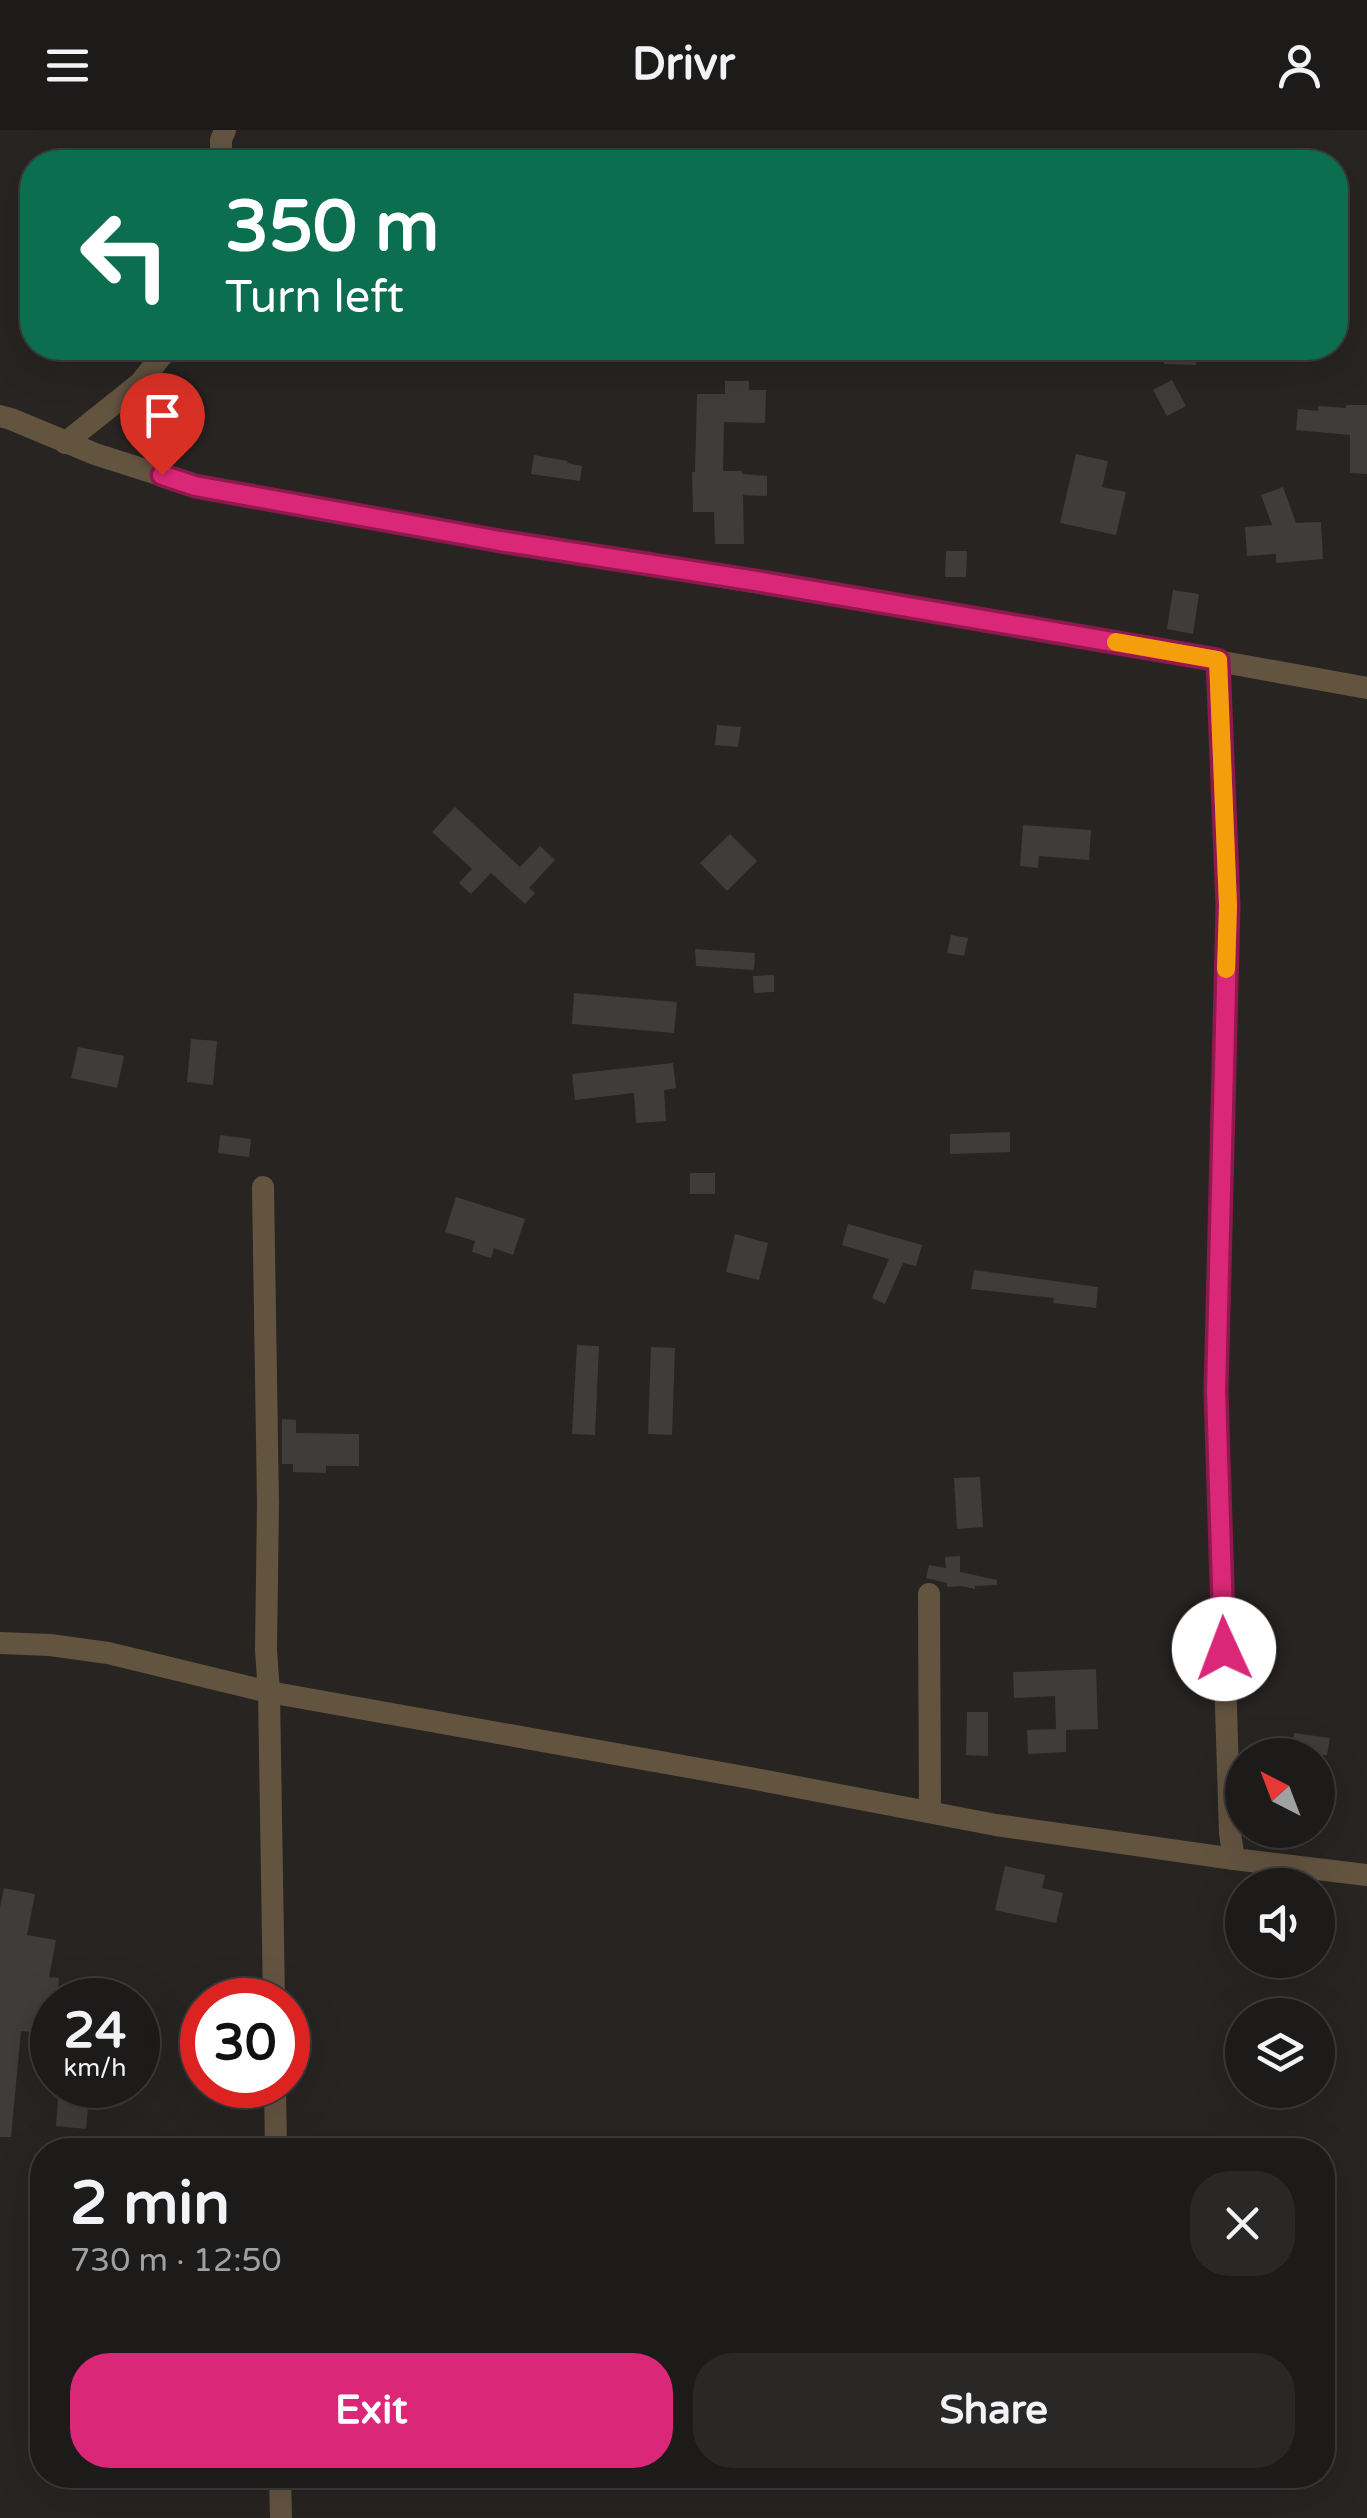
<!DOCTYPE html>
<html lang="en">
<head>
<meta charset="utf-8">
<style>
  body { margin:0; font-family:"Varela Round",sans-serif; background:#2a2827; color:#f1f3f6; height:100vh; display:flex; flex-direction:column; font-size:38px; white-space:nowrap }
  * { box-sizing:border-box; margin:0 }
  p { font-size:32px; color:#a0a1a2 }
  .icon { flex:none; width:55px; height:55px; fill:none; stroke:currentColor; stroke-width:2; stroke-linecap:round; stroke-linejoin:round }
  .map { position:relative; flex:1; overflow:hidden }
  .panel { position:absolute; left:30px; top:2008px; width:1305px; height:350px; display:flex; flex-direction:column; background:#1d1b1a; border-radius:40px; box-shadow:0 10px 40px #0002,0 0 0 2px #3b3939 }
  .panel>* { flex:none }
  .top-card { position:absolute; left:20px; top:20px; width:1328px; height:210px; border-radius:40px; box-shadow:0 10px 40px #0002,0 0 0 2px #3b3939; background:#0b6e4f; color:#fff; overflow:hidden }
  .needle { width:65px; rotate:318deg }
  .buttons { position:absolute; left:1225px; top:1608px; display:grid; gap:20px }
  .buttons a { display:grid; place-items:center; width:110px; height:110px; border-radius:50%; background:#1d1b1a; box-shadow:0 10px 40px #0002,0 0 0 2px #3b3939; font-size:50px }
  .speed { position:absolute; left:30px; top:1848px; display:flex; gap:20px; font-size:50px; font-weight:700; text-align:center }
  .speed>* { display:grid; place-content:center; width:130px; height:130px; border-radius:50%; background:#1d1b1a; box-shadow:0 10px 40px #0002,0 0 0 2px #3b3939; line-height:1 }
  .speed small { font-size:25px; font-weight:400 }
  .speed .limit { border:15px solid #d22; background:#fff; color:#111 }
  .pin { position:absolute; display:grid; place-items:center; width:85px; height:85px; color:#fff; margin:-102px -42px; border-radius:50% 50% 50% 0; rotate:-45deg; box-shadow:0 0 10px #0007 }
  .pin .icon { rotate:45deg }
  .me { position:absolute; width:110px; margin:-55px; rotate:358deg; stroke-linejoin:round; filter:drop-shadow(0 0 8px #0008) }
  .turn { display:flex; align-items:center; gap:35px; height:210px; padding:0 40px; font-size:45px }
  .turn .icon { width:130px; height:130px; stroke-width:2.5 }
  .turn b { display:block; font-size:70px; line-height:85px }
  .round { display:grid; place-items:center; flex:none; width:105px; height:105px; border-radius:40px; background:#2a2827 }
  .overview { display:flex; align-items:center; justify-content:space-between; height:170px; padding:0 40px }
  h1 { font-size:60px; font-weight:700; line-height:75px }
  .cta { display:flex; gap:20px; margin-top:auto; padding:20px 40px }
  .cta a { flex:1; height:115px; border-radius:40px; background:#db2777; color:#fff; font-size:40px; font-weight:700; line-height:115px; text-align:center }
  .cta a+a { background:#2a2827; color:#f1f3f6 }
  header { display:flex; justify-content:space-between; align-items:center; height:130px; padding:0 40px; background:#1d1b1a; font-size:45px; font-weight:700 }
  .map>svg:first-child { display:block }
</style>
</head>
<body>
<header><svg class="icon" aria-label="menu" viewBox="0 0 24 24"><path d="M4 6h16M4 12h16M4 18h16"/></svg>Drivr<svg class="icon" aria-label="person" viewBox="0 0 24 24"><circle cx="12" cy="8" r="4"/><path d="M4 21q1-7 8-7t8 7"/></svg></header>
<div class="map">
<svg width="1367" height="2388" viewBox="0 0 1367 2388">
  <rect width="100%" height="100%" fill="#272422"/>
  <g fill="#403c3a">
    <path d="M1165,218h31v17l-32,-1z"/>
    <path d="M1172,250l14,26 -19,10 -14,-26z"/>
    <path d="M725,251h24v9h17l-1,33 -41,-1 -1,49h19v3l25,2v20l-24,-1 1,49h-29l-1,-32h-21l-1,-40h3l2,-78h28z"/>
    <path d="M1346,275h21v69l-17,-1v-38l-54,-5 2,-21 20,2v-5l28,2z"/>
    <path d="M1076,324l32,7 -6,26 24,5 -10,43 -56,-12z"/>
    <path d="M534,325l34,6 -1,2 15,3 -2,15 -49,-7z"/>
    <path d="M1283,357l13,36 25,-1 2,37 -47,4v-9l-29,2 -2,-29 27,-2 -11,-30z"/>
    <path d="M946,421h21l-1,26h-21z"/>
    <path d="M1173,460l26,4 -6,40 -26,-5z"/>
    <path d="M717,595l24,2 -3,20 -23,-2z"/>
    <path d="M455,677l65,60 20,-21 15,14 -26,28 6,5 -10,11 -34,-31 -20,21 -12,-11 13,-14 -40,-37z"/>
    <path d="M1023,695l68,5 -2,30 -50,-4 -1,12 -18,-2z"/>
    <path d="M730,704l27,27 -30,30 -27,-28z"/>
    <path d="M951,805l17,3 -4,18 -17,-3z"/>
    <path d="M695,819l60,4 -1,17 -58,-4z"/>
    <path d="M774,845v17l-20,1 -1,-17z"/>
    <path d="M574,863l103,9 -3,31 -102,-9z"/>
    <path d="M191,909l26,2 -4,44 -26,-3z"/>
    <path d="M78,917l46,9 -7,32 -46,-10z"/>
    <path d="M673,933l3,25 -12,2 2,31 -30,2 -2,-30 -59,7 -3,-26z"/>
    <path d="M1010,1002v20l-60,2v-20z"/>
    <path d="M220,1005l31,4 -2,18 -31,-4z"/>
    <rect x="690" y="1043" width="25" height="21"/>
    <path d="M456,1067l69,22 -12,36 -19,-7 -3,10 -19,-6 3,-11 -30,-9z"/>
    <path d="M848,1094l74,21 -6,21 -13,-3 -18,41 -13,-6 17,-39 -47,-14z"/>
    <path d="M735,1104l33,9 -9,37 -33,-8z"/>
    <path d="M974,1140l124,17 -2,21 -43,-5 1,-5 -83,-9z"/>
    <path d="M577,1215l22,1 -4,89 -23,-1z"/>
    <path d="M651,1217l24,1 -3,87 -24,-1z"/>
    <path d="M282,1289l14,1v13l63,1v32h-33v7l-33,-1v-8h-11z"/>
    <path d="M980,1347l3,50 -26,2 -3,-51z"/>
    <path d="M960,1426v16l37,8v5l-22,1v3l-14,-3 -14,1v-4l-21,-5 3,-13 17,3 -1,-11z"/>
    <path d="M1096,1539l2,60 -32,1v22l-38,2 -1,-24 29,-1 -1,-33 -41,2 -1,-26z"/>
    <path d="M967,1582h21v44l-22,-1z"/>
    <path d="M1294,1603l36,5 -3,17h-37z"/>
    <path d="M1005,1736l40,9 -3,13 21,5 -7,30 -61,-13z"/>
    <path d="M4,1758l31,6 -8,41 29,5 -7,37 10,1 -2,22h-5v34l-31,-3 -10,106h-11v-230z"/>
    <path d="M59,1955h31l-4,44 -30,-3z"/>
  </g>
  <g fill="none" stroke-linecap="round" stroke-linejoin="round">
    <g stroke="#635440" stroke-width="22">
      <path d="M221,32v-22l4,-10"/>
      <path d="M0,286l11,3 84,35 100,32 305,55 507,82 360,65"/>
      <path d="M65,313l75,-60 28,-35"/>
      <path d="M1218,530l10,246 -12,485 14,442 4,26 133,16"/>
      <path d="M929,1464l1,218"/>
      <path d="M0,1513l50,2 58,8 161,39 -3,-42 2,-147 -5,-316"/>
      <path d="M274,1870l-5,-308 481,86 246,47 238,34"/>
      <path d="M275,1955l1,65"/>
      <path d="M280,2345l1,43"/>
    </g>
  </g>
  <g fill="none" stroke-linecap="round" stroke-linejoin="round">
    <defs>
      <path id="route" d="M162,345l33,11 305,55 256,40 462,79 10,246 -12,485 8,258"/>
    </defs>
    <use href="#route" stroke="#8e194d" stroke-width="25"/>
    <use href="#route" stroke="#db2777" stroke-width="18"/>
    <path stroke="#f59e0b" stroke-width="18" d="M1116,512l102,18 10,246 -2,63"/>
  </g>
</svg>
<div class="buttons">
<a><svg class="needle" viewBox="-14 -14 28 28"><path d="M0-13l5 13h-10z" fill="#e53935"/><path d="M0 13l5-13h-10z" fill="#a0a1a2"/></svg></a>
<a><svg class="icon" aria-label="sound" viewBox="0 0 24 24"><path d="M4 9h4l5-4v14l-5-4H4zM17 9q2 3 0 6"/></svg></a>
<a><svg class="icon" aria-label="layers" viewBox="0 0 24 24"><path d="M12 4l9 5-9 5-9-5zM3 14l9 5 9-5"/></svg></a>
</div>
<div class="speed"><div>24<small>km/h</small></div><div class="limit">30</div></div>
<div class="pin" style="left:162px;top:345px;background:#d93025"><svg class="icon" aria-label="arrive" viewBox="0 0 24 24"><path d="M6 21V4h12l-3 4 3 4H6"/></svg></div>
<svg class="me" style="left:1224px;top:1519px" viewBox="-20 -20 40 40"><circle r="19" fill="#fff"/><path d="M0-13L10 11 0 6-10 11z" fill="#db2777"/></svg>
<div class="top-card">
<div class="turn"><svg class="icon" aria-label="left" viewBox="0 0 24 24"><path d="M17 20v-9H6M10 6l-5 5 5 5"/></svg><div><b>350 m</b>Turn left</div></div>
</div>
<section class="panel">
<div class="overview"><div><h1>2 min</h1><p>730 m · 12:50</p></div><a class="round"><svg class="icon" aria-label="close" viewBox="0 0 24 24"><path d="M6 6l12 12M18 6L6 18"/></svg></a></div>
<div class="cta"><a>Exit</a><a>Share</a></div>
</section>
</div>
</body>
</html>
